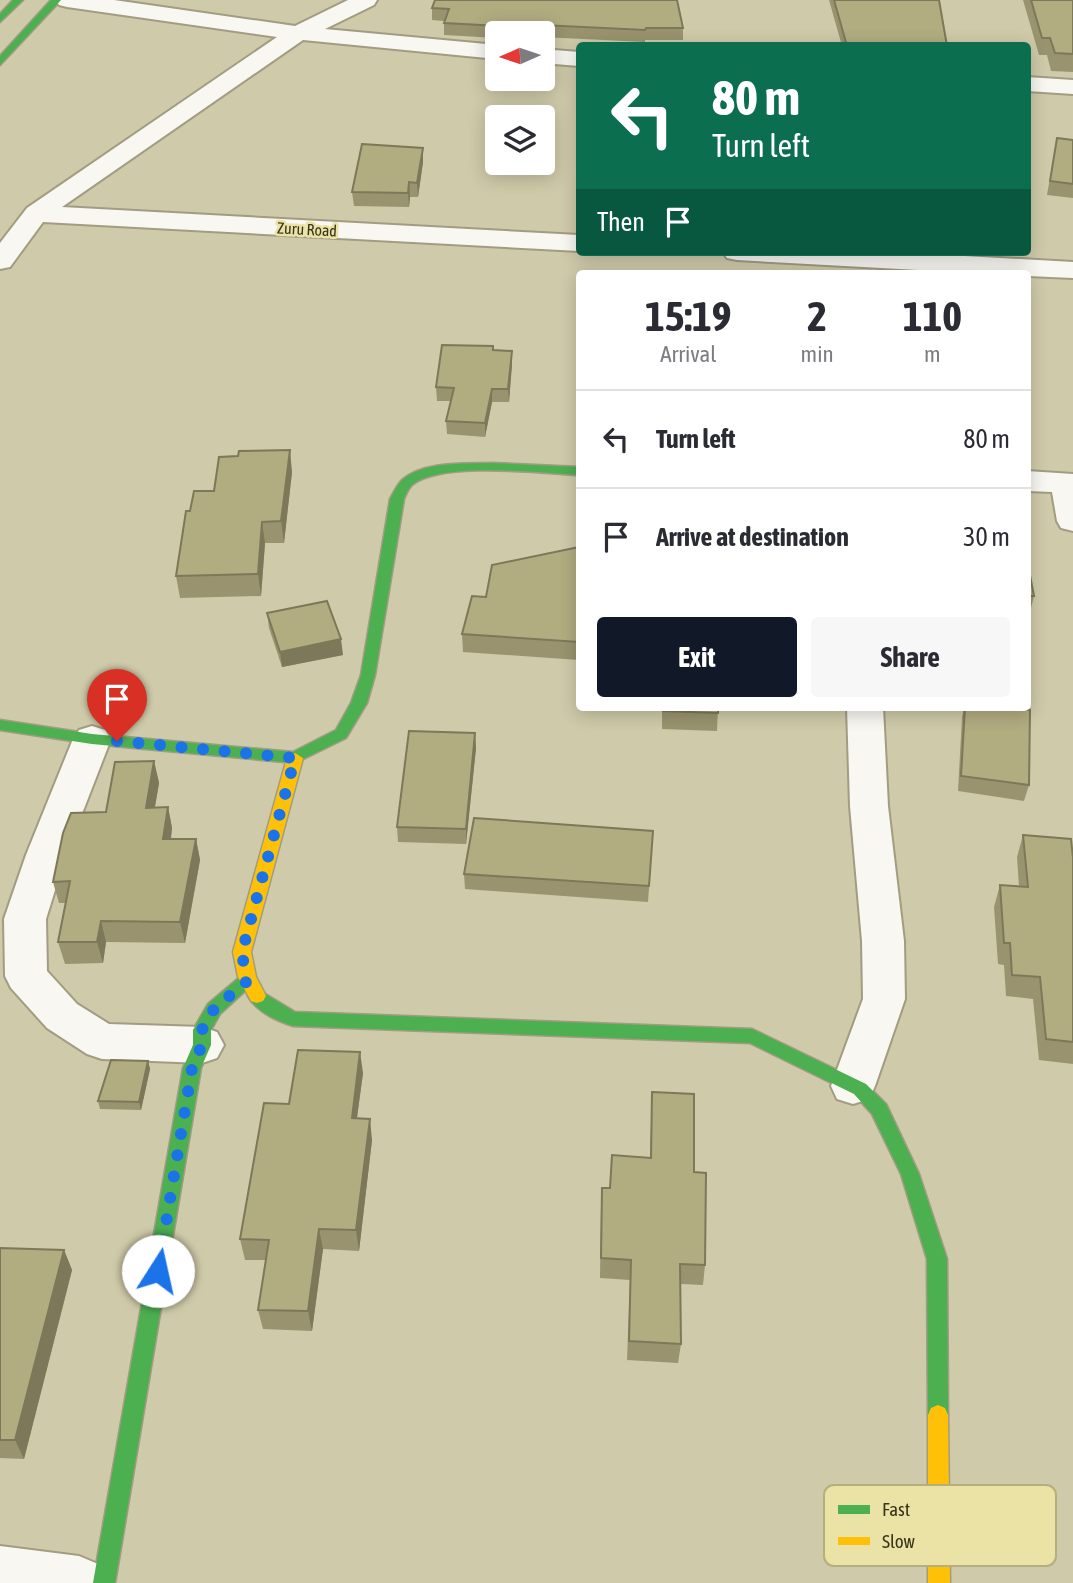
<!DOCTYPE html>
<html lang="en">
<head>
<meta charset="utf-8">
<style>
  body { margin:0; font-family:"Asap Condensed",sans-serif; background:#f7f7f7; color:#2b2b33; height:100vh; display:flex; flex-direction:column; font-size:26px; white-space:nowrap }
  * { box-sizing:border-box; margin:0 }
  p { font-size:23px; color:#7c7c81 }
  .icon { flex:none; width:38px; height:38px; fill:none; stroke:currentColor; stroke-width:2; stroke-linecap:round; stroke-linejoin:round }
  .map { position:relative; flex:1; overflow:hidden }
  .side { position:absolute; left:576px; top:270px; width:455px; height:441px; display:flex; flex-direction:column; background:#fff; border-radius:7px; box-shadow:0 4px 18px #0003 }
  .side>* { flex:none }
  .banner { position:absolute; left:576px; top:42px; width:455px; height:214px; border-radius:7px; box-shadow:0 4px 18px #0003; background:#0b6e4f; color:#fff; overflow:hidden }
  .needle { width:46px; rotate:267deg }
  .buttons { position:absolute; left:485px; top:21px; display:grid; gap:14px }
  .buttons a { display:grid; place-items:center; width:70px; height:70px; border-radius:7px; background:#fff; box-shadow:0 4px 18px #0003; font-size:35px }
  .pin { position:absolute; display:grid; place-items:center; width:60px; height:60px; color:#fff; margin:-72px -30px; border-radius:50% 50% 50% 0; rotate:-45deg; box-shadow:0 0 7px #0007 }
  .pin .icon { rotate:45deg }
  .me { position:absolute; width:77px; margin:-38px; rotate:10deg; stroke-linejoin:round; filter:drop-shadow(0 0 5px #0008) }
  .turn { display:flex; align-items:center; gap:24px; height:147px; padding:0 21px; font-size:32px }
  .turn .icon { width:91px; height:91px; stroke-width:2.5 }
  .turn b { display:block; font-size:49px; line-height:60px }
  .then { display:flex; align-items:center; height:66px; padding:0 21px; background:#0003; gap:14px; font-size:26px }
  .eta { display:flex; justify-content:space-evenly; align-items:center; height:119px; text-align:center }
  .eta b { font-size:42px; font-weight:700; line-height:49px }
  .primary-button { display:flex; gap:14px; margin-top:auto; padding:14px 21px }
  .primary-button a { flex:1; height:80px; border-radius:7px; background:#111827; color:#fff; font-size:28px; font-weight:700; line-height:80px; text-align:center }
  .primary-button a+a { background:#f7f7f7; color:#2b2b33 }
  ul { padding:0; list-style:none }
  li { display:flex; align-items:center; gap:21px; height:98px; padding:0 21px; border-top:2px solid #e1e1e2 }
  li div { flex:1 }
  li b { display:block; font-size:26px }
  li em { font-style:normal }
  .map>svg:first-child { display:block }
</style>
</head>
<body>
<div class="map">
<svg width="1073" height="1583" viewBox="0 0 1073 1583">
  <rect width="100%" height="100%" fill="#cfcaa9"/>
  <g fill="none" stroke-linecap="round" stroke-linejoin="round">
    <defs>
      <g id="street">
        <path d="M56,0h58l181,26 53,-26h29l-3,5 -49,24 172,16v14l-194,-19 -241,167 517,28v16l-536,-29 -33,45 -10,2v-26l27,-35 250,-171 -210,-30 -8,-2z"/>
        <path d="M542,49l37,3v14l-37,-3z"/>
        <path d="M1027,77l46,3v14l-46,-3z"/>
        <path d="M723,252h169l181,10v16l-46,-2v-3h-54l-236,-13 -10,-2z"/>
        <path d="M1027,471l46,3v57l-12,-3 -4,-7 -5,-29 -25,-1z"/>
        <path d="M847,707h36l5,99 16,135 1,58 -30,87 -6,13 -16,5 -16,-5 -6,-13 32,-87 -1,-58 -12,-135z"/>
        <path d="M92,726l13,4 6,9 -45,116 -20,64 1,52 30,33 32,20 93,3 15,5 7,13 -7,13 -15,5 -100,-4 -15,-5 -40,-26 -36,-40 -6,-12 -1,-57 22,-64 47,-116 6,-9z"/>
        <path d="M0,1546l79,10 19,8 8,19h-106z"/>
      </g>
      <g id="fast">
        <path d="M13,0h10l-23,22v-8z"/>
        <path d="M51,0h10l-61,65v-9z"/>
        <path d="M491,463l88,4v8c-37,-2 -138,-14 -167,10 -4,4 -6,9 -8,14l-29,176 -8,28 -21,35 -51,25 -203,-19 -92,-14v-10l92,14 201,18 43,-22 15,-27 10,-28 29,-176c4,-7 7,-14 12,-19 22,-19 62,-16 89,-17z"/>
        <path d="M246,975l6,2 3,5 -35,32 -9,16v15l-10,23 -86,515h-22l90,-515 10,-23v-15l15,-26 32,-27z"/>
        <path d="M257,989l38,23 457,17 114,55 20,20 33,70 28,85 1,156 -3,7 -7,3 -7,-3 -3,-7 -1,-156 -26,-85 -29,-60 -18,-20 -104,-51 -457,-17c-16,-5 -36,-14 -45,-30l3,-5z"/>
      </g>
      <g id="slow">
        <path d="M295,753l8,5 -52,194 5,25 10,19 -3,5 -6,2 -6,-2 -13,-24 -5,-25 54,-194z"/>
        <path d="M938,1405l7,3 3,7 2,168h-22v-168l3,-7z"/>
      </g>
    </defs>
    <use href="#street" stroke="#a19c82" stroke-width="4"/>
    <use href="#fast" stroke="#a19c82" stroke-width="3"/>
    <use href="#slow" stroke="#a19c82" stroke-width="3"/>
    <use href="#street" fill="#f8f7f2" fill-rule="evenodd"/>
    <use href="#fast" fill="#4caf50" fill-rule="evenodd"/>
    <use href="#slow" fill="#ffc107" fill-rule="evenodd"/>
  </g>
  <g fill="#99946f">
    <path d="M829,0h110l8,46h-105z"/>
    <path d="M1023,0h50v72l-22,-1 -4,-16h-8z"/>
    <path d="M432,8l251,20v12h-38v2l-103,-5v-4h-45v5l-53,-3v-14l-12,-1z"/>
    <path d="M1057,138l16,2v58l-26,-3z"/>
    <path d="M423,148v14l-5,35h-8l-1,10 -55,-1 -2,-14z"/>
    <path d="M493,350l19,14 -3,38h-17l-7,35 -38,-3 -1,-13 5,-20h-14l-1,-14z"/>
    <path d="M292,472l-8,71h-19l-4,53 -81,2 -4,-22 38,-85z"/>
    <path d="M579,547v113l-116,-8 -1,-18 24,-37z"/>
    <path d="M1027,560l7,36 -4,16 -3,-1z"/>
    <path d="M267,613l76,42 -61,12 -13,-39z"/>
    <path d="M662,707h56l-1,24 -55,-2z"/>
    <path d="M964,707h43l22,78 -5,16 -66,-10 4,-74z"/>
    <path d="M475,733l1,15 -10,96 -68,-2 -1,-15z"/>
    <path d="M154,761l5,22 -4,24h13l4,21 -1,11h25l4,21 -15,83 -79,-1 -3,21 -38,1 -7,-22 8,-39h-7l-6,-21 53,-70z"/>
    <path d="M653,831l-5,71 -183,-13 -1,-15z"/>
    <path d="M1023,835l50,23v206l-34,-4 -6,-61 -27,-3 -2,-31 -6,-1 -4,-57 6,-22 19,2 -2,-30z"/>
    <path d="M148,1061l2,8 -9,41 -41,-1 -2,-8z"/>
    <path d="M363,1073l-6,45 15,22 -13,111 -36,-2 -11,82 -49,-2 -5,-19 8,-50h-21l-5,-21z"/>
    <path d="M652,1092l42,80 11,93 -2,20 -22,-1v60l-3,19 -51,-3 3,-80 -30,-2 1,-70 9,-20 40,-30z"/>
    <path d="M0,1248l64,2 8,20 -48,189 -24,-1z"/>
  </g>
  <g fill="#7d785a">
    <path d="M423,148v14l-5,35 -1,-14z"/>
    <path d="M409,182l1,15 -1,10 -1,-14z"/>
    <path d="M512,351v13l-3,38 -1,-13z"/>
    <path d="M492,389v13l-7,35v-14z"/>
    <path d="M290,450l2,22 -8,71 -3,-22z"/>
    <path d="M262,522l3,21 -4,53 -3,-22z"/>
    <path d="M341,639l2,16 -61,12 -2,-15z"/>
    <path d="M475,733l1,15 -10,96v-15z"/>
    <path d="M154,761l5,22 -8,46 -5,-21z"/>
    <path d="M168,807l4,21 -4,33 -5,-22z"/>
    <path d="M196,839l4,21 -15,83 -5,-21z"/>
    <path d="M101,921l5,21 -3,21 -6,-21z"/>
    <path d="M360,1052l3,21 -9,66 -2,-21z"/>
    <path d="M148,1061l2,8 -9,41 -2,-8z"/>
    <path d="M370,1119l2,21 -13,111 -3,-21z"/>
    <path d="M319,1229l4,20 -11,82 -4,-20z"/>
    <path d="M64,1250l8,20 -48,189 -9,-19z"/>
  </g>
  <g fill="#b2ac81" stroke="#7d785a" stroke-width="2">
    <path d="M435,0h242l6,28h-37l-1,2 -103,-5 -1,3 -97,-5 5,-14 -17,-1z"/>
    <path d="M834,0h105l8,46h-100z"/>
    <path d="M1031,0h42v54l-18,-1 -5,-15h-8z"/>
    <path d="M1057,138l16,2v44l-23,-3z"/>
    <path d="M362,144l61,4 -6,35 -8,-1 -1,11 -56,-1z"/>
    <path d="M442,345l51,1v4l19,1 -4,38h-16l-7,34 -39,-2 8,-33 -18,-1z"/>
    <path d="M290,450l-9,71 -19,1 -4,52 -82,2 10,-65h4l4,-20h20l5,-34 19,-1 1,-5z"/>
    <path d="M579,547v95l-117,-8 10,-38 14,1 6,-32z"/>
    <path d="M1027,560l7,36h-7z"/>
    <path d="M327,601l14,38 -61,13 -13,-39z"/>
    <path d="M663,707h55v6l-55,-2z"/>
    <path d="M965,707h42l23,3 -1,75 -68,-9z"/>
    <path d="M409,731l66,2 -9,96 -69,-2z"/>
    <path d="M154,761l-8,47 22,-1 -5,32h33l-16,83 -79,-1 -4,21h-39l12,-61 -17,1 10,-49 8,-20 35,-1 9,-50z"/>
    <path d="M474,818l179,13 -4,55 -185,-12z"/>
    <path d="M1023,835l48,4 2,19v184l-27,-3 -6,-62 -28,-2 -2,-32h-6l-4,-58 28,2z"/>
    <path d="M298,1050l62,2 -8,66 18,1 -14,111 -37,-1 -11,82 -50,-1 11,-70 -29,-1 24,-136 25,1z"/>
    <path d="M111,1060l37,1 -9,41 -41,-1z"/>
    <path d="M652,1092l42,2v78l12,1 -1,92 -25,-1 1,80 -52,-3 2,-81 -30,-2 1,-70h8l2,-33 39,3z"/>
    <path d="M0,1248l64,2 -49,190h-15z"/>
  </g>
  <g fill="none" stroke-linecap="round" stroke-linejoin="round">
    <path stroke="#1a73e8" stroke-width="12" stroke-dasharray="0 21.6" d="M117,741l178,17 -53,194 4,30 -32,27 -12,21v15l-10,23 -34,203"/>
  </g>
  <g text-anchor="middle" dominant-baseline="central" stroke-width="5" stroke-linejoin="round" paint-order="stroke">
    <g font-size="16" fill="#37341c" stroke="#ebe2a6">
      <text transform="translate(307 229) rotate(3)">Zuru Road</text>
    </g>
  </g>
  <rect x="824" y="1485" width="232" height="81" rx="10" fill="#ebe2a6" stroke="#b5ae7d" stroke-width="2"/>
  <rect x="838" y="1505" width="32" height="9" fill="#4caf50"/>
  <rect x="838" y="1537" width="32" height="8" fill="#ffc107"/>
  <g font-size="19" fill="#37341c">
    <text x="882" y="1516">Fast</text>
    <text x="882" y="1548">Slow</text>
  </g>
</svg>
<div class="buttons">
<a><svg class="needle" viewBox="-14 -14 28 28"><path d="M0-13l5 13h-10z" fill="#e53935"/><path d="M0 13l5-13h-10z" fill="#7c7c81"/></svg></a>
<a><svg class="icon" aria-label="layers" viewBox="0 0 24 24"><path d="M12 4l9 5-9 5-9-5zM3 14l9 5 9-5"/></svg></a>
</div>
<div class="pin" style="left:117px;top:741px;background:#d93025"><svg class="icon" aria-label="arrive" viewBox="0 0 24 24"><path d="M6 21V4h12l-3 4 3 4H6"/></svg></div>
<svg class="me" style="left:158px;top:1271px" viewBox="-20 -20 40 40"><circle r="19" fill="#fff"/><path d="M0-13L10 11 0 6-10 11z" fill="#1a73e8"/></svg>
<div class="banner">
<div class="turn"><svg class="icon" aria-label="left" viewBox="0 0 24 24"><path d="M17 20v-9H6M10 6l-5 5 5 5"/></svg><div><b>80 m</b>Turn left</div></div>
<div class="then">Then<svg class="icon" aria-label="arrive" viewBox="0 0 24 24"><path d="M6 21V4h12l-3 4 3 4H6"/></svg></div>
</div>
<section class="side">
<div class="eta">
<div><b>15:19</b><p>Arrival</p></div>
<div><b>2</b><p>min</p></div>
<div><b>110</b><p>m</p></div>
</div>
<ul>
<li><svg class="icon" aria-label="left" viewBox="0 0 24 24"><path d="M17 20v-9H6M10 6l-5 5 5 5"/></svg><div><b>Turn left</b></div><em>80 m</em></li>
<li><svg class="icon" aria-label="arrive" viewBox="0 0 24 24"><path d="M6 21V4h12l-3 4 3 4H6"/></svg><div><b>Arrive at destination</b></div><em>30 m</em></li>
</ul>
<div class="primary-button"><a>Exit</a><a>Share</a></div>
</section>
</div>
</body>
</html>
